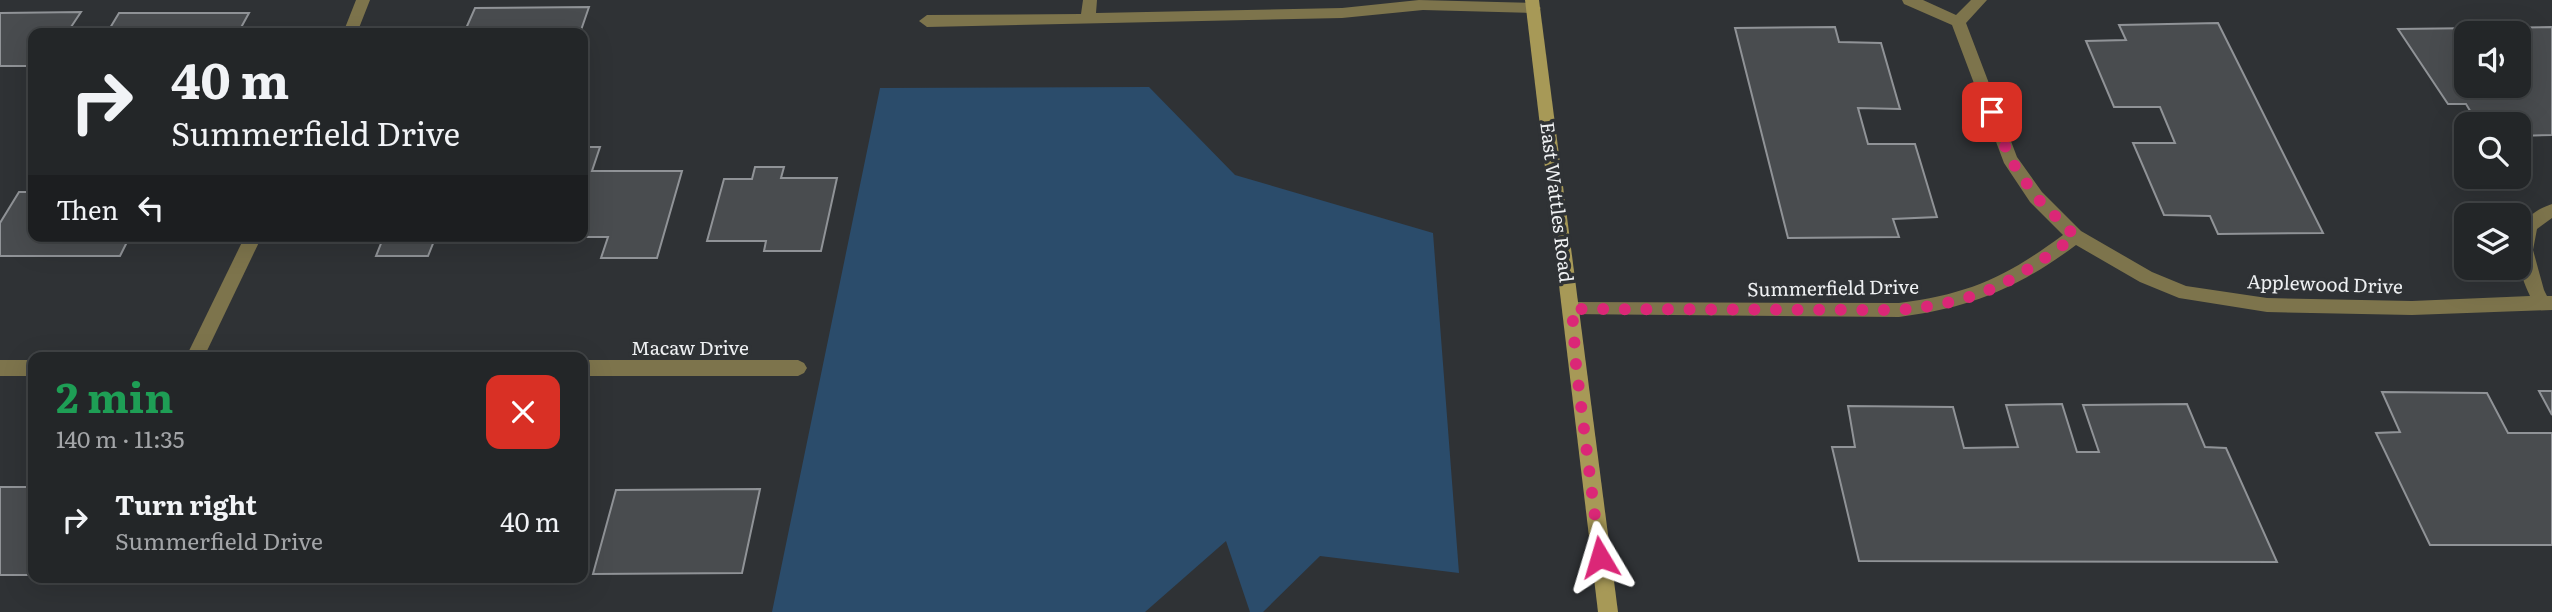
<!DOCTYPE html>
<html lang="en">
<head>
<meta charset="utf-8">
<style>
  body { margin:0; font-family:Literata,serif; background:#2f3234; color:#f1f3f6; height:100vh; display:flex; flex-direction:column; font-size:26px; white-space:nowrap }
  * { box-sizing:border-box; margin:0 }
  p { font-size:23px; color:#a3a5a8 }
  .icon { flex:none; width:38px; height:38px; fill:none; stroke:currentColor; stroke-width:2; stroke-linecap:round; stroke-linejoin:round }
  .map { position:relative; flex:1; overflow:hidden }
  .details { position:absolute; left:28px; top:352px; width:560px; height:231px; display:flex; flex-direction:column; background:#232628; border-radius:14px; box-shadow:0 7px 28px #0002,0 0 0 2px #404345 }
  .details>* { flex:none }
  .banner { position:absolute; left:28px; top:28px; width:560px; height:214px; border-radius:14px; box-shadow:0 7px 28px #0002,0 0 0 2px #404345; background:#232628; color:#f1f3f6; overflow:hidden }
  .controls { position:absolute; left:2454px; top:21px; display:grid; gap:14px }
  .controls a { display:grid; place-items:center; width:77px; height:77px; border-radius:14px; background:#232628; box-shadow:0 7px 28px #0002,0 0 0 2px #404345; font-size:35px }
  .pin { position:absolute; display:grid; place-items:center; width:60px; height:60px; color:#fff; margin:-30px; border-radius:14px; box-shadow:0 4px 10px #0006 }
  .me { position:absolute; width:77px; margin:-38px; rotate:353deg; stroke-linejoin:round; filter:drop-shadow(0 0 5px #0008) }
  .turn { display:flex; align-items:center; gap:24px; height:147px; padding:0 28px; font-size:32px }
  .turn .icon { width:91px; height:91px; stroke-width:2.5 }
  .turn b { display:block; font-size:49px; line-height:60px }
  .then { display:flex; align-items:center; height:66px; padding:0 28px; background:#0003; gap:14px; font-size:26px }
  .round { display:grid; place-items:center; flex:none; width:74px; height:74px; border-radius:14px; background:#2f3234 }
  .head { display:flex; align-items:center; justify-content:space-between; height:119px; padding:0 28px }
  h1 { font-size:42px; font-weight:700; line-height:52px; color:#1e9e55 }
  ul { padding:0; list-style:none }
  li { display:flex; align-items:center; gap:21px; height:98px; padding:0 28px }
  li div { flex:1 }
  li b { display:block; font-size:26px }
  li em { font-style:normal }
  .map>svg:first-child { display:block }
</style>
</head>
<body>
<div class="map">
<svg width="2552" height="612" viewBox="0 0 2552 612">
  <rect width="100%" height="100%" fill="#2f3235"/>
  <path fill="#2b4c6b" d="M1149,87l86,88 198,58 26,340 -139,-17 -57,56h-13l-24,-71 -81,71h-373l108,-524z"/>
  <g fill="#494c4f" stroke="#909397" stroke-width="2" fill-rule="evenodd">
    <path d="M589,7l-9,26h-116l11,-25z"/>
    <path d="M81,12l-14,21h-34v33h-33v-53z"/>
    <path d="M119,13h130l-11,20h-131z"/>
    <path d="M2218,23l105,210 -105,1 -8,-18 -46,-1 -31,-72h42l-15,-36h-46l-28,-66 40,-1 -7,-15z"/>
    <path d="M1835,27l4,15 42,1 19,66 -42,-1 10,36h47l22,73 -44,2 6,18 -111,1 -53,-210z"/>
    <path d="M2552,27v108l-34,1v-12h-40l-12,-20h-18l-50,-75zM2466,33h52v53h-52z"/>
    <path d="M583,147h17l-8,24h90l-25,87h-56l7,-21h-64l39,-1z"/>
    <path d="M755,167h29l-3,11h56l-16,73h-57l2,-10h-59l17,-62h28z"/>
    <path d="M19,192h14v44h97l-10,20h-120v-33z"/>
    <path d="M384,236h52l-8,20h-52z"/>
    <path d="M2539,391h13v24z"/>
    <path d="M2382,392l105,1 21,40h44v112h-122l-54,-112 24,-1z"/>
    <path d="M2062,404l15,48h22l-16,-47 104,-1 18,43 21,1 51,114 -418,-1 -27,-114h23l-7,-41 105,1 11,41 54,-1 -12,-42z"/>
    <rect x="0" y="487" width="33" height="88"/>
    <path d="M760,489l-18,84 -149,1 23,-84z"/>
    <path d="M151,578h152l-154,2z"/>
  </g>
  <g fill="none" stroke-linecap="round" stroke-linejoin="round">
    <path fill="#7d744c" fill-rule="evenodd" d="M1083,0h14l-1,13 246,-5 77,-8 114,3 8,5 -8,5 -110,-3 -81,8 -415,9 -8,-6 8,-6 154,-1z"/>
    <g fill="#7d744c" fill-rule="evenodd">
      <path d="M356,0h14l-13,33h-14z"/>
      <path d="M1902,0h21l33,15 15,-15h16l-21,23 51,134 25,35 39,39 71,41 34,14 81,12 145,3 118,-5c-17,-36 -24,-77 22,-92v14l-15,11 -4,21 11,40 3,6h5v14l-140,5 -145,-3 -88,-14 -39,-16 -64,-37c-58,43 -105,63 -177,72l-333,-3 -3,-5 3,-5 6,-2 327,1c71,-9 107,-26 164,-68l-33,-33 -26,-39 -52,-138 -48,-21z"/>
      <path d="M245,236h17l-58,121h-18z"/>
      <rect x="0" y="360" width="33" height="16"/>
      <path d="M583,360h215l6,3 3,5 -3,5 -6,3h-215z"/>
    </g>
    <path fill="#a79957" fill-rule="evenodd" d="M1525,0h14l79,612h-20z"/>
  </g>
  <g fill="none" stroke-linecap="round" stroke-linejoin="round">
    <path stroke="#db2777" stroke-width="12" stroke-dasharray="0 21.6" d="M1600,557l-24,-192 -4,-56 327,1c81,-8 112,-26 176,-74l-39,-39 -26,-38 -18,-47"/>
  </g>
  <g text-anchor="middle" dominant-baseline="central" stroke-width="7" stroke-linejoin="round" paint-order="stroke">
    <g font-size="19" fill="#eef0f2" stroke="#2f3235">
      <text transform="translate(1558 202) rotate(83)">East Wattles Road</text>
      <text transform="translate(2325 283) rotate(2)">Applewood Drive</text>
      <text transform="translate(1833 287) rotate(-1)">Summerfield Drive</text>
      <text x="690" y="347">Macaw Drive</text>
    </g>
  </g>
</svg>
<div class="controls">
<a><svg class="icon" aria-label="sound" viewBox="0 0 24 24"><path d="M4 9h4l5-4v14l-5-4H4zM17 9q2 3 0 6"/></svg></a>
<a><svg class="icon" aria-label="search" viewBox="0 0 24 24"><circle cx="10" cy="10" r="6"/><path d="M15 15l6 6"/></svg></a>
<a><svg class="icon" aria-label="layers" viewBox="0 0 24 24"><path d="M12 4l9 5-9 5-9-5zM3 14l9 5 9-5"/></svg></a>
</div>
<div class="pin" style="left:1992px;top:112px;background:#d93025"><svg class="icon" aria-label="arrive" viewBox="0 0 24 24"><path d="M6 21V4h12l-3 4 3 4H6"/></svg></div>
<svg class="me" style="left:1600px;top:557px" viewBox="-20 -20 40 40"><path d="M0-17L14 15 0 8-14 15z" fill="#db2777" stroke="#fff" stroke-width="4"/></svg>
<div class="banner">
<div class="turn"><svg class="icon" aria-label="right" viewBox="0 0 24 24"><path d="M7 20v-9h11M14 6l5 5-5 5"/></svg><div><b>40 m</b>Summerfield Drive</div></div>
<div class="then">Then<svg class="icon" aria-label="left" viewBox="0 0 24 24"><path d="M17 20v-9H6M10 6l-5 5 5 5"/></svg></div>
</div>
<section class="details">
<div class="head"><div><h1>2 min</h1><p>140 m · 11:35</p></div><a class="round" style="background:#d93025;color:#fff"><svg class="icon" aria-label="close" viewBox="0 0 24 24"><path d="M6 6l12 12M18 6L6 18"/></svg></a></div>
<ul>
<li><svg class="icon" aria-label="right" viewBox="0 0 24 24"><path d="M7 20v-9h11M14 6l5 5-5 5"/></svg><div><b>Turn right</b><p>Summerfield Drive</p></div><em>40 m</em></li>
</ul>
</section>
</div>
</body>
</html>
